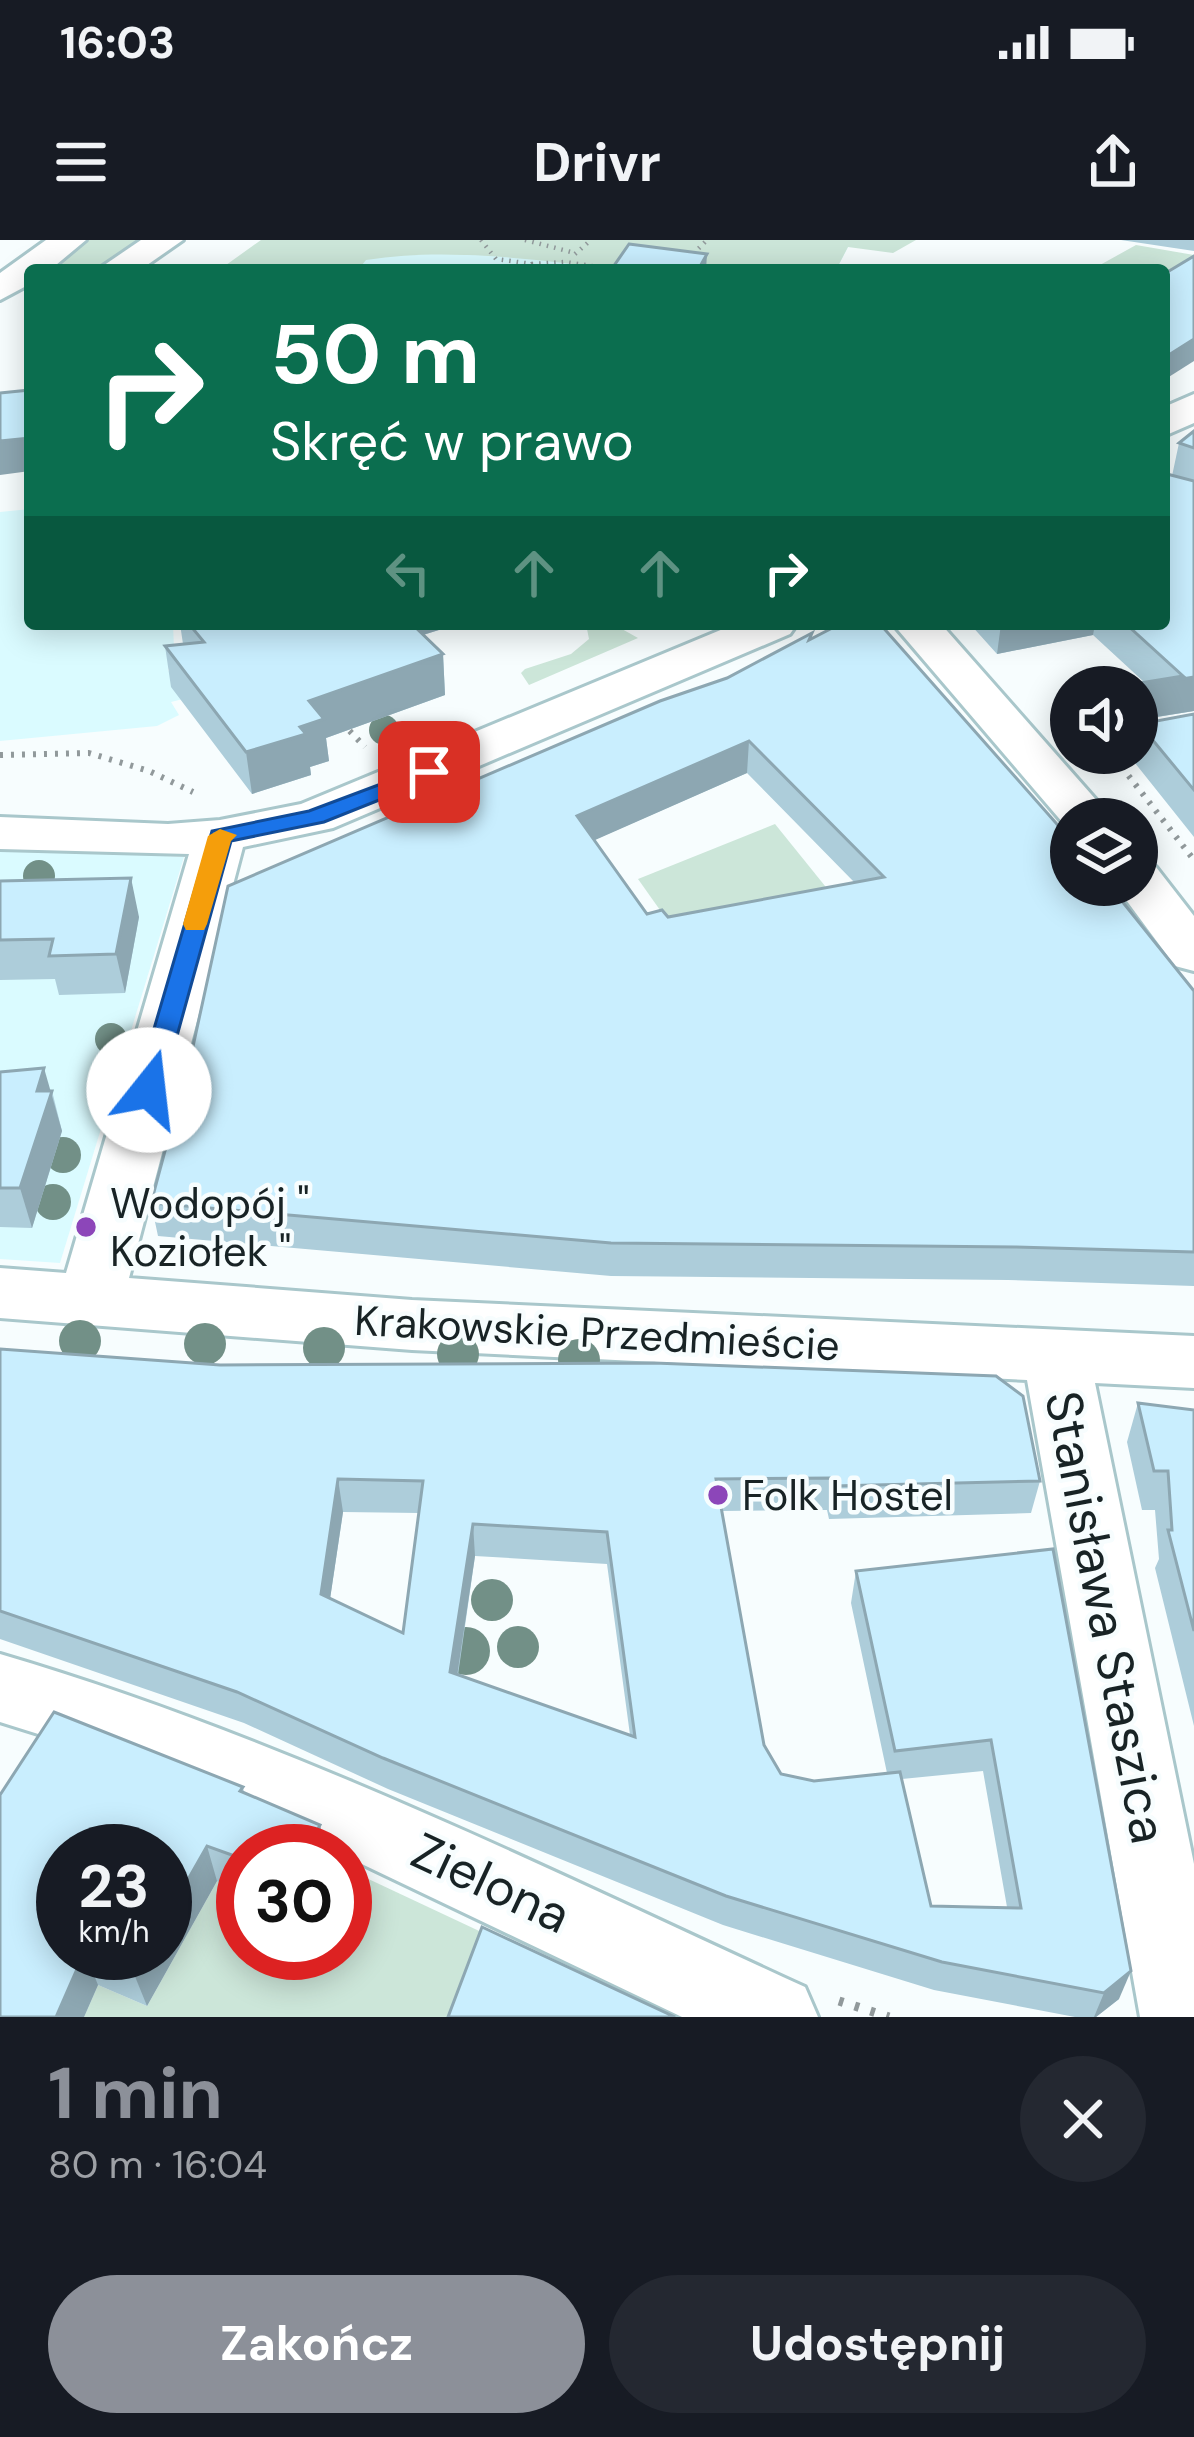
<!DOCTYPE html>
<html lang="pl">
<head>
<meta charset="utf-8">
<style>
  body { margin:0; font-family:"DM Sans",sans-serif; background:#242831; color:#f1f3f6; height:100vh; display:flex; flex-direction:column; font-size:45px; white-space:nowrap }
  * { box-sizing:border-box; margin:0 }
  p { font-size:39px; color:#9ea1a6 }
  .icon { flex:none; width:66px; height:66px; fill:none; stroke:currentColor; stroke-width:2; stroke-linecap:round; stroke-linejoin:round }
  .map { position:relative; height:1777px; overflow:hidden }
  .panel { display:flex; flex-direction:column; background:#171b24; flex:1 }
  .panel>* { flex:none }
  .top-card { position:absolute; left:24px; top:24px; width:1146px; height:366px; border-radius:12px; box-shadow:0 6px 30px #0003; background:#0b6e4f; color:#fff; overflow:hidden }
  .tools { position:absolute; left:1050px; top:426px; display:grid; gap:24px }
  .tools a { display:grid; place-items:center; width:108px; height:108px; border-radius:50%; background:#171b24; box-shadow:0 6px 30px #0003; font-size:60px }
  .speed { position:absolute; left:36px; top:1584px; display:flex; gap:24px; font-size:60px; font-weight:700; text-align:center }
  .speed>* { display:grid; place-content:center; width:156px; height:156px; border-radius:50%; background:#171b24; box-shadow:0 6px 30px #0003; line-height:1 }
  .speed small { font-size:30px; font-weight:400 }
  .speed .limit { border:18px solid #d22; background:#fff; color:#111 }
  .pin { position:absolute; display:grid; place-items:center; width:102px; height:102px; color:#fff; margin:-51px; border-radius:24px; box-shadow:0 6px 18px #0006 }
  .me { position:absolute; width:132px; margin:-66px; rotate:16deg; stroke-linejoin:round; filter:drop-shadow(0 0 9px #0008) }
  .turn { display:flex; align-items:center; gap:42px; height:252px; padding:0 48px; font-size:54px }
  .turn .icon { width:156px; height:156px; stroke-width:2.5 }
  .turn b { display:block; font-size:84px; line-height:102px }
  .lanes { display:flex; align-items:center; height:114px; padding:0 48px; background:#0003; justify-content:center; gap:60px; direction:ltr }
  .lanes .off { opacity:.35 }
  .round { display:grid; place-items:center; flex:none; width:126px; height:126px; border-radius:63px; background:#242831 }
  .head { display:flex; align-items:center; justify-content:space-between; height:204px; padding:0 48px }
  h1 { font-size:72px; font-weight:700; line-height:90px; color:#8c9099 }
  .cta { display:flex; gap:24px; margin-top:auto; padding:24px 48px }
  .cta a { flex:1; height:138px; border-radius:72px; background:#8c9099; color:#fff; font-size:48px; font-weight:700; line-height:138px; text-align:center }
  .cta a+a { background:#242831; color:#f1f3f6 }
  .status { display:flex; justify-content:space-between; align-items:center; height:84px; padding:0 60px; background:#171b24; direction:ltr }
  .status svg { height:33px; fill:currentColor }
  header { display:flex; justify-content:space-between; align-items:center; height:156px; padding:0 48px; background:#171b24; font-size:54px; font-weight:700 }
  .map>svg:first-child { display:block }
</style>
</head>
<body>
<div class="status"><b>16:03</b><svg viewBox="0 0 49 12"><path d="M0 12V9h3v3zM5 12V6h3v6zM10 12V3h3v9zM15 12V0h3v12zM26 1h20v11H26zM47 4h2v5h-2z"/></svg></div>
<header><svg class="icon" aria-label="menu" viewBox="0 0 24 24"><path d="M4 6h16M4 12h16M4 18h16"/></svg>Drivr<svg class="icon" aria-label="share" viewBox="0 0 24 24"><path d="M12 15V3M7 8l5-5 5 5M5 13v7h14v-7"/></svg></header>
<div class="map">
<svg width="1194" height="1777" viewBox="0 0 1194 1777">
  <rect width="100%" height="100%" fill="#f7fdfe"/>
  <g fill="#dafbff">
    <path d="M283,0l565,7 -12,23h-605z"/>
    <path d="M30,269v115h143l1,24 -6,22 19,28 -16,4 8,13 -22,11 -157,15v-229z"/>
    <path d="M0,607l184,10 -124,406 -60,-4z"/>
  </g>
  <g fill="#cce6d9">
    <path d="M82,0h73l-59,30h-51z"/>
    <path d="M261,0h655l-23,13 -45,-6 -12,23c-67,0 -137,5 -203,0 -90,-8 -178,-24 -267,-10l-8,10h-139z"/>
    <path d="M1136,5l58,10v9l-30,17v-11h-73z"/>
    <path d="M586,384h27l25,14 -109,47 -8,-12 4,-4 46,-15 18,-15z"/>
    <path d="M775,584l71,88 -174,15 -34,-48z"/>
    <path d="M345,1628l147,69 -29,80h-379l14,-32 49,21 74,-132 22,10v69h102z"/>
  </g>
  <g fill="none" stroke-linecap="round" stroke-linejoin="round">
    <defs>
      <g id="minor">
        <path d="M46,0h40l-36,30h-20v14l-30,16v-27z"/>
        <path d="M141,0h42l-43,30h-43z"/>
        <path d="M1194,154v29l-30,13v-29z"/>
        <path d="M735,384h62l-7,10 -457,194 -90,19 -114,431 283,22 782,36v52l-99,-5 99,481v153h-54l-113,-637 -615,-30 -412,-32v-50l66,5 123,-419 -189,-5v-32l168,7 52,-4 81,-16z"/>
        <path d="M893,384h48l172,195h-42l-2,11z"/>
        <path d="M1137,623l19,4 38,49v55l-19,-5 -60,-81h22z"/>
        <path d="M0,1414c279,82 541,212 805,333l13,30h-136l-337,-161v-5h-11l-232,-97 -102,-32z"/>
      </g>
    </defs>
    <use href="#minor" stroke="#a9c7cb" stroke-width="6"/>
    <g stroke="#91999b" stroke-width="4.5" stroke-dasharray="1.5 6" stroke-linecap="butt">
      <path d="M481,0l15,19 36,5"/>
      <path d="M525,0l50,13"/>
      <path d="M575,14l16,-14"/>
      <path d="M688,19l19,-19"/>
      <path d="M699,26l22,4"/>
      <path d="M527,30l5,-6 33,-2 54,8"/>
    </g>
    <g stroke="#91999b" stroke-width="6" stroke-dasharray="3 8" stroke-linecap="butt">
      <path d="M342,483l23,24"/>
      <path d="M1094,514l20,3 80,103"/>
      <path d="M0,515l89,-2 60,18 44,21"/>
    </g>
    <path stroke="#91999b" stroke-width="9" stroke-dasharray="4.5 12" stroke-linecap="butt" d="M839,1761l50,16"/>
    <use href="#minor" fill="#fff" fill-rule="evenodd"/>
  </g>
  <g fill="#729087">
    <circle cx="384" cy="490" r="15"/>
    <circle cx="426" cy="498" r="15"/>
    <circle cx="39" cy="636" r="16"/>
    <circle cx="111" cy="799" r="16"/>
    <circle cx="63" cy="915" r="18"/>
    <circle cx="53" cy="962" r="18"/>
    <circle cx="80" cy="1101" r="21"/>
    <circle cx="205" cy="1104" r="21"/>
    <circle cx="324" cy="1108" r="21"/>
    <circle cx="458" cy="1114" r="21"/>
    <circle cx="579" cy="1120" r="21"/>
    <circle cx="492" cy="1360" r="21"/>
    <circle cx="518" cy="1407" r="21"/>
    <circle cx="466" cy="1411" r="24"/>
  </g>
  <g fill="#adcdda" fill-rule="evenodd">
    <path d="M1121,0h73v11z"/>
    <path d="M1194,191v280l-55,9 7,3 48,-9v123l-67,-84h10v-66l7,-5 -51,-47 -96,19 -27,-30h-4h198l3,-150 5,2 7,-33z"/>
    <path d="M180,384h278l-35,11 20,19 2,41 -119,43 3,23 -19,6 1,8 -59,19 -81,-107 -6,-41 18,-2z"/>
    <path d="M812,393v6l382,352v295l-186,-6 -397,-4 -453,-40 -7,-33 16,-59 -6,-29 21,-18 545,-419zM747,533l107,109 -186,35 -21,-3 -53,-74z"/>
    <path d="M0,641l139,36 -14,76 -66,2 -4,-16 -55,1z"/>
    <path d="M0,832l52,19 10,40 -30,97 -32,-1z"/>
    <path d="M0,1109l1040,132 -9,32 -202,6 -2,-9 -105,1 42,234 17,29 33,7 73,-8 -36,-170 5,-32 197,-22 66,450 -23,18h-21l-141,-27 -211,-65 -335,-136 -144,-66 -244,-84zM343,1272l76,1 -16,120 -73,-34zM475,1316l132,8 23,171 -172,-60zM983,1531l24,136 -76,-1 -29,-127z"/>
    <path d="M1138,1163l56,7v316l-39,-158 4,-9 -4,-49h-13l-15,-68z"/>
    <path d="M243,1547l1,6 -1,97 -26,-9 -70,125 -49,-21 -14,32h-84z"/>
  </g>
  <g fill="#8da7b2">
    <path d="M707,14l-1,16h-8z"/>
    <path d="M1194,99v22l-30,19v-22z"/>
    <path d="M30,198v33l-30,4v-34z"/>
    <path d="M392,384h66l-64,20z"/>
    <path d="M1001,384h94l-2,11 -96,19z"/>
    <path d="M443,414l2,41 -119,43 3,23 -19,6 1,8 -59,19 -6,-42 54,-25 9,-26z"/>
    <path d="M1194,437v34l-57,9 4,-34z"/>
    <path d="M749,501l-2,32 -170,75v-32z"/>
    <path d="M131,638l8,39 -14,76 -9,-39z"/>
    <path d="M44,828l18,63 -30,97 -12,-40 17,-97z"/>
    <path d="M338,1239l5,33 -17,114 -5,-32z"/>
    <path d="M473,1284l2,32 -22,147 -3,-31z"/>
    <path d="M320,1585l6,26h-20z"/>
    <path d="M207,1606l10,35 -70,125 -13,-32 12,-21h19v-33z"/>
    <path d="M85,1713l13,32 -14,32h-28z"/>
    <path d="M1131,1731l-12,28 -23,18h-2l10,-24z"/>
  </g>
  <g fill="#c9eefe" stroke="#8da7b2" stroke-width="3" fill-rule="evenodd">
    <path d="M629,4l78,10 -9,16h-87z"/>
    <path d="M1194,16v83l-30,19v-84z"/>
    <path d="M121,26l53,4h-56z"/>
    <path d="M30,150v48l-30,3v-48z"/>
    <path d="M1194,191v17l-15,-5z"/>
    <path d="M1166,212l1,22 27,7v196l-53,9 -3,34 8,3 48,-9v76l-57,-69v-34h-21l67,-11 -57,-52h38v-170z"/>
    <path d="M189,384h223l31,30 -134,47 15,18 -24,8 6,7 -60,18 -81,-106 39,-4z"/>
    <path d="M840,384h40l191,216v45h38l85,106v261l-179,-5 -404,-4 -460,-40 21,-78 -11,-10 5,-19 16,1 46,-211 432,-185 67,-23 85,-45 -3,7zM749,501l135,136 -216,40 -6,-7 -15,4 -70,-98z"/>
    <path d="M131,638l-15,76 -67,2 4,-17 -53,1v-59z"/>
    <path d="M44,828l-7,23h15l-32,97h-20v-116z"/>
    <path d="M0,1109l220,16 434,-2 342,13 27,20 17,85 -207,5 -1,-8 -116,1 48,266 17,29 33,7 86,-9 31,134 90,2 -30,-168 -96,11 -39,-180 197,-22 78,422 -27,22 -162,-31 -216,-66 -343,-138 -146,-66 -237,-81zM338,1239l85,2 -20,152 -82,-39zM473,1284l134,8 28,205 -185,-65z"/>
    <path d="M1138,1163l56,7v221l-26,-101h4l-4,-59h-14z"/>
    <path d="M54,1472l189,75 -3,4 80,34 -14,26h-63v8l-36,-13 -42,74v-69h-102v102h21l-28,64h-56v-222z"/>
    <path d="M482,1687l193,90h-227z"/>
    <path d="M87,1713h59l-12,21z"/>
  </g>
  <path fill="#1a73e8" stroke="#114b97" stroke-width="3" d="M429,526l11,6 -3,5 -113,45 -93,19 -69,249 -3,6h-19l-4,-6 76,-259 97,-20z"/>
  <path fill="#f59e0b" d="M220,589l17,6 -6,6 -24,83 -3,6h-18l-3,-6 25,-88z"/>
  <g fill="#8c46b9" stroke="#f7fdfe" stroke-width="4.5">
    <circle cx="86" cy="987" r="12"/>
    <circle cx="718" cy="1255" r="12"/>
  </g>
  <g text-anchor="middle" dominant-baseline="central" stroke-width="9" stroke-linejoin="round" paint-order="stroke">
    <g font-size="42" fill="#182325" stroke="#f7fdfe" text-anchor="start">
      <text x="110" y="963">Wodopój "<tspan x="110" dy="48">Koziołek "</tspan></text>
      <text x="742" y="1255">Folk Hostel</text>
    </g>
    <g font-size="42" fill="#182325" stroke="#f7fdfe">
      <text transform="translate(597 1093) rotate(3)">Krakowskie Przedmieście</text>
    </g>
    <g font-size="51" fill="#182325" stroke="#f7fdfe">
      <text transform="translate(1106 1377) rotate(79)">Stanisława Staszica</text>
      <text transform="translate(491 1643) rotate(25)">Zielona</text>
    </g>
  </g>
</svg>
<div class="tools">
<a><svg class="icon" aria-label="sound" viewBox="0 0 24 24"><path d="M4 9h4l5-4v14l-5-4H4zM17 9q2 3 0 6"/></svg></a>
<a><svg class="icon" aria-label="layers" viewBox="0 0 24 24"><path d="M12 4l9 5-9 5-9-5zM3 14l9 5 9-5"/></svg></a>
</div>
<div class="speed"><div>23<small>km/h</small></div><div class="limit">30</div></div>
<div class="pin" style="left:429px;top:532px;background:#d93025"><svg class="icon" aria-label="arrive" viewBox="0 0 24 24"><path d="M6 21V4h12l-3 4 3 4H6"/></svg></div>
<svg class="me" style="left:149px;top:850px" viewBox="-20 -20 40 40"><circle r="19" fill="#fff"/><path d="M0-13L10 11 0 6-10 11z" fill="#1a73e8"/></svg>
<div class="top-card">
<div class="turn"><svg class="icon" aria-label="right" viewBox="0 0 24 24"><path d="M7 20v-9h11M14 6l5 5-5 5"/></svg><div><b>50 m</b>Skręć w prawo</div></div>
<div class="lanes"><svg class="icon off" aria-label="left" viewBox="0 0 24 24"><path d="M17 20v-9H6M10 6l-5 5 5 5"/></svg><svg class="icon off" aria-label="ahead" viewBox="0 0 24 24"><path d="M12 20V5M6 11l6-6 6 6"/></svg><svg class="icon off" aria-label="ahead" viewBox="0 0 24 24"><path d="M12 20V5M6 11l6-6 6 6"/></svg><svg class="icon" aria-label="right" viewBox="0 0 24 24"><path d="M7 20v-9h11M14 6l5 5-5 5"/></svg></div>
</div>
</div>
<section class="panel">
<div class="head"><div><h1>1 min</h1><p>80 m · 16:04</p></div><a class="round"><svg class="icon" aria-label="close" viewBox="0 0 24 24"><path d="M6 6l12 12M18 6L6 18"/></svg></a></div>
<div class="cta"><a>Zakończ</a><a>Udostępnij</a></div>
</section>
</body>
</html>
